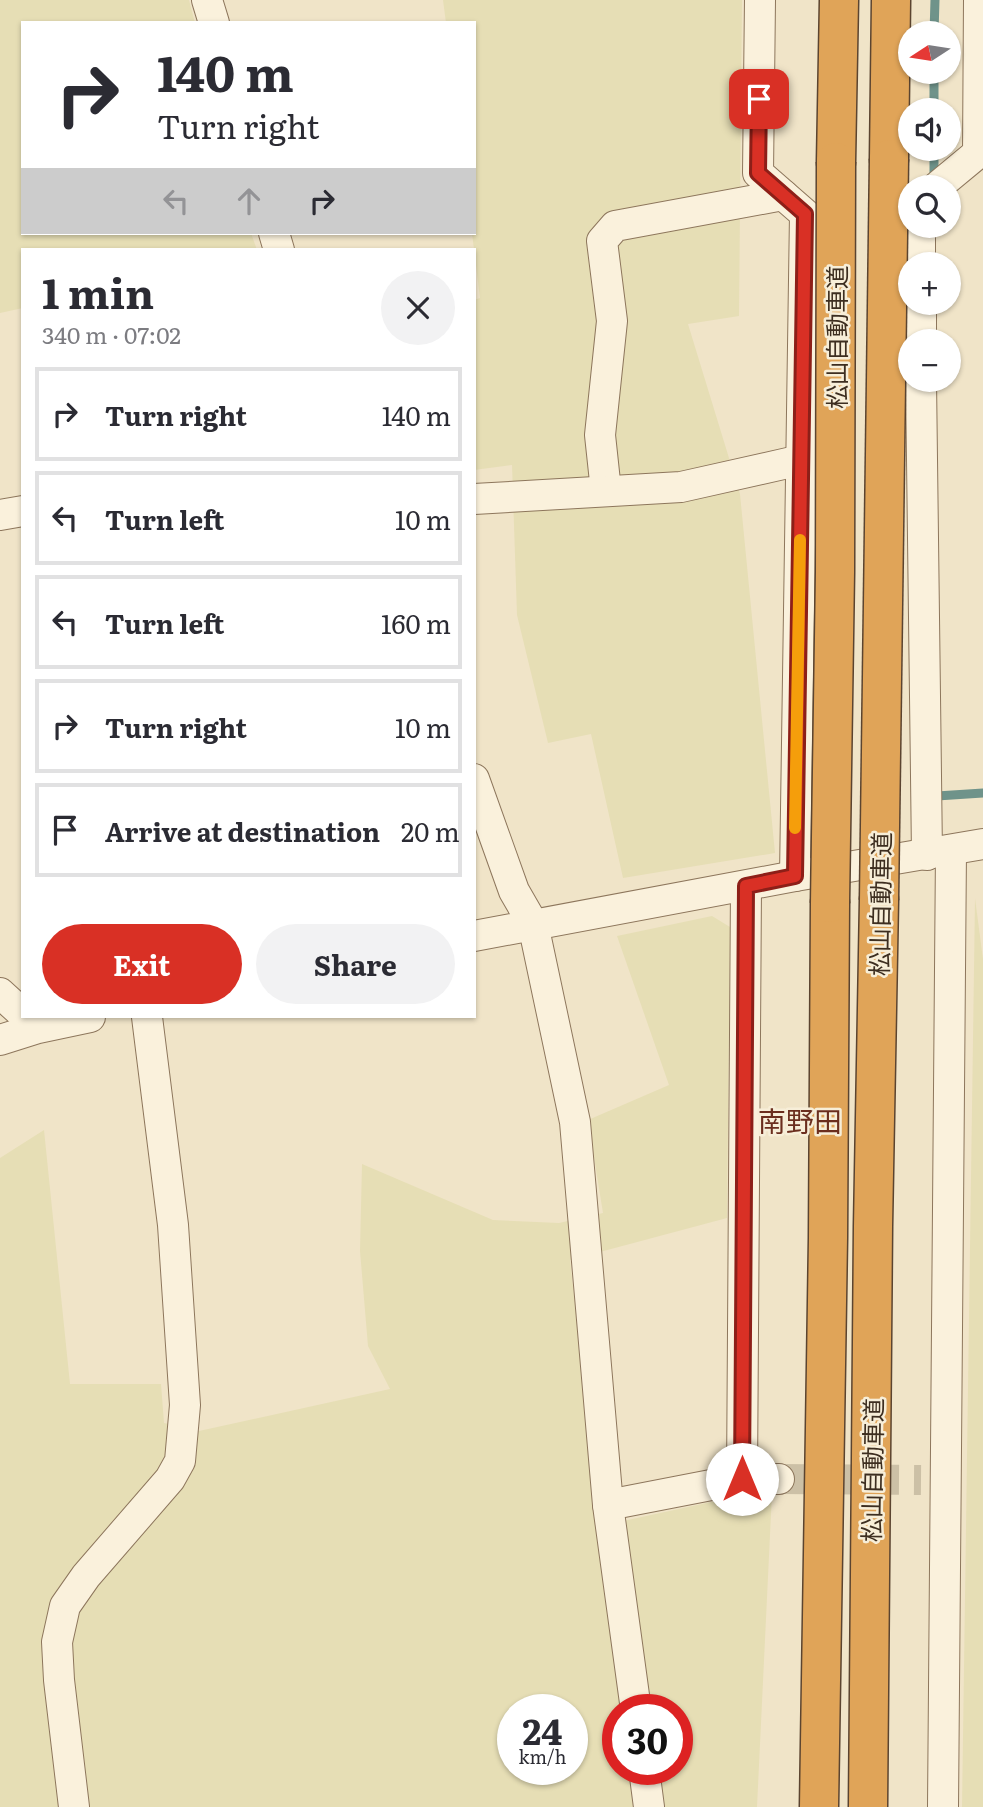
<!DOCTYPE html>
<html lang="en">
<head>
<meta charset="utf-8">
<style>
  body { margin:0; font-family:Literata,"Noto Sans JP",serif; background:#f2f2f3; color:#2b2b33; height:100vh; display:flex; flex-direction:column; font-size:26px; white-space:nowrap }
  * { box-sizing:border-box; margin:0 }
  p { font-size:23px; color:#7c7c81 }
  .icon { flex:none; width:38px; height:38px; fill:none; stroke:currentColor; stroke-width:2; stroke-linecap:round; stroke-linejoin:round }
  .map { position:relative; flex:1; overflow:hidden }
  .side { position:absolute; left:21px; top:248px; width:455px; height:770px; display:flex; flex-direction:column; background:#fff; border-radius:0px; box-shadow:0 2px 5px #0004 }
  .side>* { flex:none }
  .banner { position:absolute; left:21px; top:21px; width:455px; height:214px; border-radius:0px; box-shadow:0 2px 5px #0004; background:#fff; color:#2b2b33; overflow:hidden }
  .needle { width:46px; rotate:258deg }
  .fabs { position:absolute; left:898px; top:21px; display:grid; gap:14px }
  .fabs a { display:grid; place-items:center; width:63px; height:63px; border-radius:50%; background:#fff; box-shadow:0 2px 5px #0004; font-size:35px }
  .speed { position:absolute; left:497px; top:1694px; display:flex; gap:14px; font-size:35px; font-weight:700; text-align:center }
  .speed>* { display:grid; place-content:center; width:91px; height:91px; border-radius:50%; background:#fff; box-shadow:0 2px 5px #0004; line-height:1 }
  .speed small { font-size:18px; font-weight:400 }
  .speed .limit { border:10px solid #d22; background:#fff; color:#111 }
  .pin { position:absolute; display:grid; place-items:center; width:60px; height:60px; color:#fff; margin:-30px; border-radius:14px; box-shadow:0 4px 10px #0006 }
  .me { position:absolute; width:77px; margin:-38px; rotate:0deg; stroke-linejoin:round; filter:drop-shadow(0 0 5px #0008) }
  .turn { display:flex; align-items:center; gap:24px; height:147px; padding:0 21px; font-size:32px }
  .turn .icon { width:91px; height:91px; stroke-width:2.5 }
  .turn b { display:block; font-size:49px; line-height:60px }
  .lanes { display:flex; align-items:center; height:66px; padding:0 21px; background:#0003; justify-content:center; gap:35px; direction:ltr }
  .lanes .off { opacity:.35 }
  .round { display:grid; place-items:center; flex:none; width:74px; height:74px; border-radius:37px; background:#f2f2f3 }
  .head { display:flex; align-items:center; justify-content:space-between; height:119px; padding:0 21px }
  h1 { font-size:42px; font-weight:700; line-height:52px }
  .button { display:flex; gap:14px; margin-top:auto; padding:14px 21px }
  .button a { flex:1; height:80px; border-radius:42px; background:#d93025; color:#fff; font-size:28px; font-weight:700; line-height:80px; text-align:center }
  .button a+a { background:#f2f2f3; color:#2b2b33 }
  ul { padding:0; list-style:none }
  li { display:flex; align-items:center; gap:21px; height:94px; margin:0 14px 10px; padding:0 7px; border:4px solid #e1e1e2; border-radius:0px }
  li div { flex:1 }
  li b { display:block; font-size:26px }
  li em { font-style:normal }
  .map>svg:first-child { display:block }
</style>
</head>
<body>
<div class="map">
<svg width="983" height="1807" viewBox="0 0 983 1807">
  <rect width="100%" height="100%" fill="#f0e4c8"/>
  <g fill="#e6deb5" fill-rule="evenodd">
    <path d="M0,0h189l6,23h-172v210h228l6,17h-234v58l-23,5z"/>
    <path d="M443,0h299l-3,316 -51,8 52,170 35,359 -152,25 -32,-144 -43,9 -31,-128 -5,-150 -38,5v-170l6,-2 -8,-65h2v-210h-28z"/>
    <path d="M975,898l8,61v848h-21z"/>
    <path d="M712,916l18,11 -3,291 -157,42 30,266 139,-30 33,-3 -15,314h-757v-649l44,-28 26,254h91l3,39 35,8 191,-42 -22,-43 -8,-95 2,-87 131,56 66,3 44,-10 -15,-93 81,-35 -52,-149zM513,1710h59v59h-59zM618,1710h59v59h-59z"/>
  </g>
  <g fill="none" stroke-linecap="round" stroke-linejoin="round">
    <g stroke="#6f938a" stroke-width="9">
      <path d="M934,33l1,-33"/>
      <path d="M934,72v38"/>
      <path d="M934,149v33"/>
      <path d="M937,791v5l46,-3"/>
    </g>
    <path stroke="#ccc0a6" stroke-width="30" stroke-dasharray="30 15" stroke-linecap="butt" d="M779,1479l142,1"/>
    <defs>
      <g id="minor">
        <path d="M207,0l7,23"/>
        <path d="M760,0l-2,173 47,41 -10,662"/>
        <path d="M937,187l41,-34 1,-153"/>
        <path d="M920,226v38"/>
        <path d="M274,233l5,17"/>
        <path d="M921,303v38"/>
        <path d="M921,380l6,475"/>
        <path d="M606,491l-6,-56 12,-114 -10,-80 13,-15 168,-31"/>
        <path d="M474,499l207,-12 120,-27"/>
        <path d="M0,515l23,-4"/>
        <path d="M474,779l40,112 19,33 42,198 33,383 28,205"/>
        <path d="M746,886l-4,593h37"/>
        <path d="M474,936l321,-60 188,-32"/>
        <path d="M0,993l23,21"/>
        <path d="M0,1040l38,-12 52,-11"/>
        <path d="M608,1505l134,-26"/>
        <path d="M644,1769l5,38"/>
        <path d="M74,1807l-15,-127 -2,-38 8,-36 21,-30 84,-97 10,-18 5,-56 -12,-180 -26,-208"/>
        <path d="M943,1807l8,-957"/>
      </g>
      <g id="highway">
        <path d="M889,159l2,-159"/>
        <path d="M836,162l3,-162"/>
        <path d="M819,1807l9,-569 2,-335"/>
        <path d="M868,1807l5,-581 6,-326"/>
      </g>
    </defs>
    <use href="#minor" stroke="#8d765c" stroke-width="32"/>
    <use href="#highway" stroke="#5b4430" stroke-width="41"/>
    <use href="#minor" stroke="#faf1dc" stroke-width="30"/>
    <use href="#highway" stroke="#e0a458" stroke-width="38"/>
    <defs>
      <g id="highway-bridge">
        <path d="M879,900l10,-741"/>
        <path d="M830,903l5,-331 1,-410"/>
      </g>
    </defs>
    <use href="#highway-bridge" stroke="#5b4430" stroke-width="41" stroke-linecap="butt"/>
    <use href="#highway-bridge" stroke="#e0a458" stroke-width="38"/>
  </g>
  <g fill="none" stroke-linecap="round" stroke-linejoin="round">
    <defs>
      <path id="route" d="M742,1479l4,-593 49,-10 10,-662 -47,-41 1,-74"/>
    </defs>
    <use href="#route" stroke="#8d1f18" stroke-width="18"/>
    <use href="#route" stroke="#d93025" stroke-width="12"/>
    <path stroke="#f59e0b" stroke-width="12" d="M795,828l5,-288"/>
  </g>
  <g text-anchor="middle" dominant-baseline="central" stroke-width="5" stroke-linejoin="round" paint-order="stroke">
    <g font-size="24" fill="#3d2e20" stroke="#f7eed8">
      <text transform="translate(835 337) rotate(-90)">松山自動車道</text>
      <text transform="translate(879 904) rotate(-89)">松山自動車道</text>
      <text transform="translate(871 1470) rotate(-89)">松山自動車道</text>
    </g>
    <g font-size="28" fill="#6b2e1e" stroke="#f7eed8">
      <text x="800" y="1120">南野田</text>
    </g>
  </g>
</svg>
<div class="fabs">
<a><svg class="needle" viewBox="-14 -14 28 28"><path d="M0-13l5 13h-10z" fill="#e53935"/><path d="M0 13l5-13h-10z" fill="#7c7c81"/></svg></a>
<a><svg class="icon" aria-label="sound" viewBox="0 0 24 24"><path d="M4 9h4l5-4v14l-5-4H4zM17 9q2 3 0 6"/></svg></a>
<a><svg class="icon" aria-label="search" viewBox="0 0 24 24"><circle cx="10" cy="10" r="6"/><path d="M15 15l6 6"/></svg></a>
<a>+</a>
<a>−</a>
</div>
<div class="speed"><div>24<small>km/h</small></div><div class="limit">30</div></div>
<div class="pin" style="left:759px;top:99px;background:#d93025"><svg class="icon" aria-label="arrive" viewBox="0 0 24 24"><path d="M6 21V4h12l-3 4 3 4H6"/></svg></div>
<svg class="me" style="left:742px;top:1479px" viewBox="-20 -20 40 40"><circle r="19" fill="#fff"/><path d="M0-13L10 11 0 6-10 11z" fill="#d93025"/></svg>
<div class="banner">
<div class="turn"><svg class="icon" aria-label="right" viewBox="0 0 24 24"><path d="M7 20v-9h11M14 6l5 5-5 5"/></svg><div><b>140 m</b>Turn right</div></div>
<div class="lanes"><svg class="icon off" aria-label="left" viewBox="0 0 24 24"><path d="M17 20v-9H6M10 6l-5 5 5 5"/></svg><svg class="icon off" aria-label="ahead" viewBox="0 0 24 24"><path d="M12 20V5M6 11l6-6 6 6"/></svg><svg class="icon" aria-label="right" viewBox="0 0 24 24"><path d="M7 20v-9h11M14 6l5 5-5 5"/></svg></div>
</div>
<section class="side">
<div class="head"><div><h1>1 min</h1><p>340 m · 07:02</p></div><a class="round"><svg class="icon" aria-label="close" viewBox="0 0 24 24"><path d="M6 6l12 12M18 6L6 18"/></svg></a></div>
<ul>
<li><svg class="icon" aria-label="right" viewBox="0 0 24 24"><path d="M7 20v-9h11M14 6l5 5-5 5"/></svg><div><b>Turn right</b></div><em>140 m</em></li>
<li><svg class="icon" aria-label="left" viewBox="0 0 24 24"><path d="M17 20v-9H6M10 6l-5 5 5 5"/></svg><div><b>Turn left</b></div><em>10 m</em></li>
<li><svg class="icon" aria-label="left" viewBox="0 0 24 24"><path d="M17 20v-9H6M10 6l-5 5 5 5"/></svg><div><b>Turn left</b></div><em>160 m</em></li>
<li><svg class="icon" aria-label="right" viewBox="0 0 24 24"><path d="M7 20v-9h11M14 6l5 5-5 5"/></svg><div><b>Turn right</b></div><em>10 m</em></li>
<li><svg class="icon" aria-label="arrive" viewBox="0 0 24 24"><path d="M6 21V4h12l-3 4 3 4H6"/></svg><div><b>Arrive at destination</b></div><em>20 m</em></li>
</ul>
<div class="button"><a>Exit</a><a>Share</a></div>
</section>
</div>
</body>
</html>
